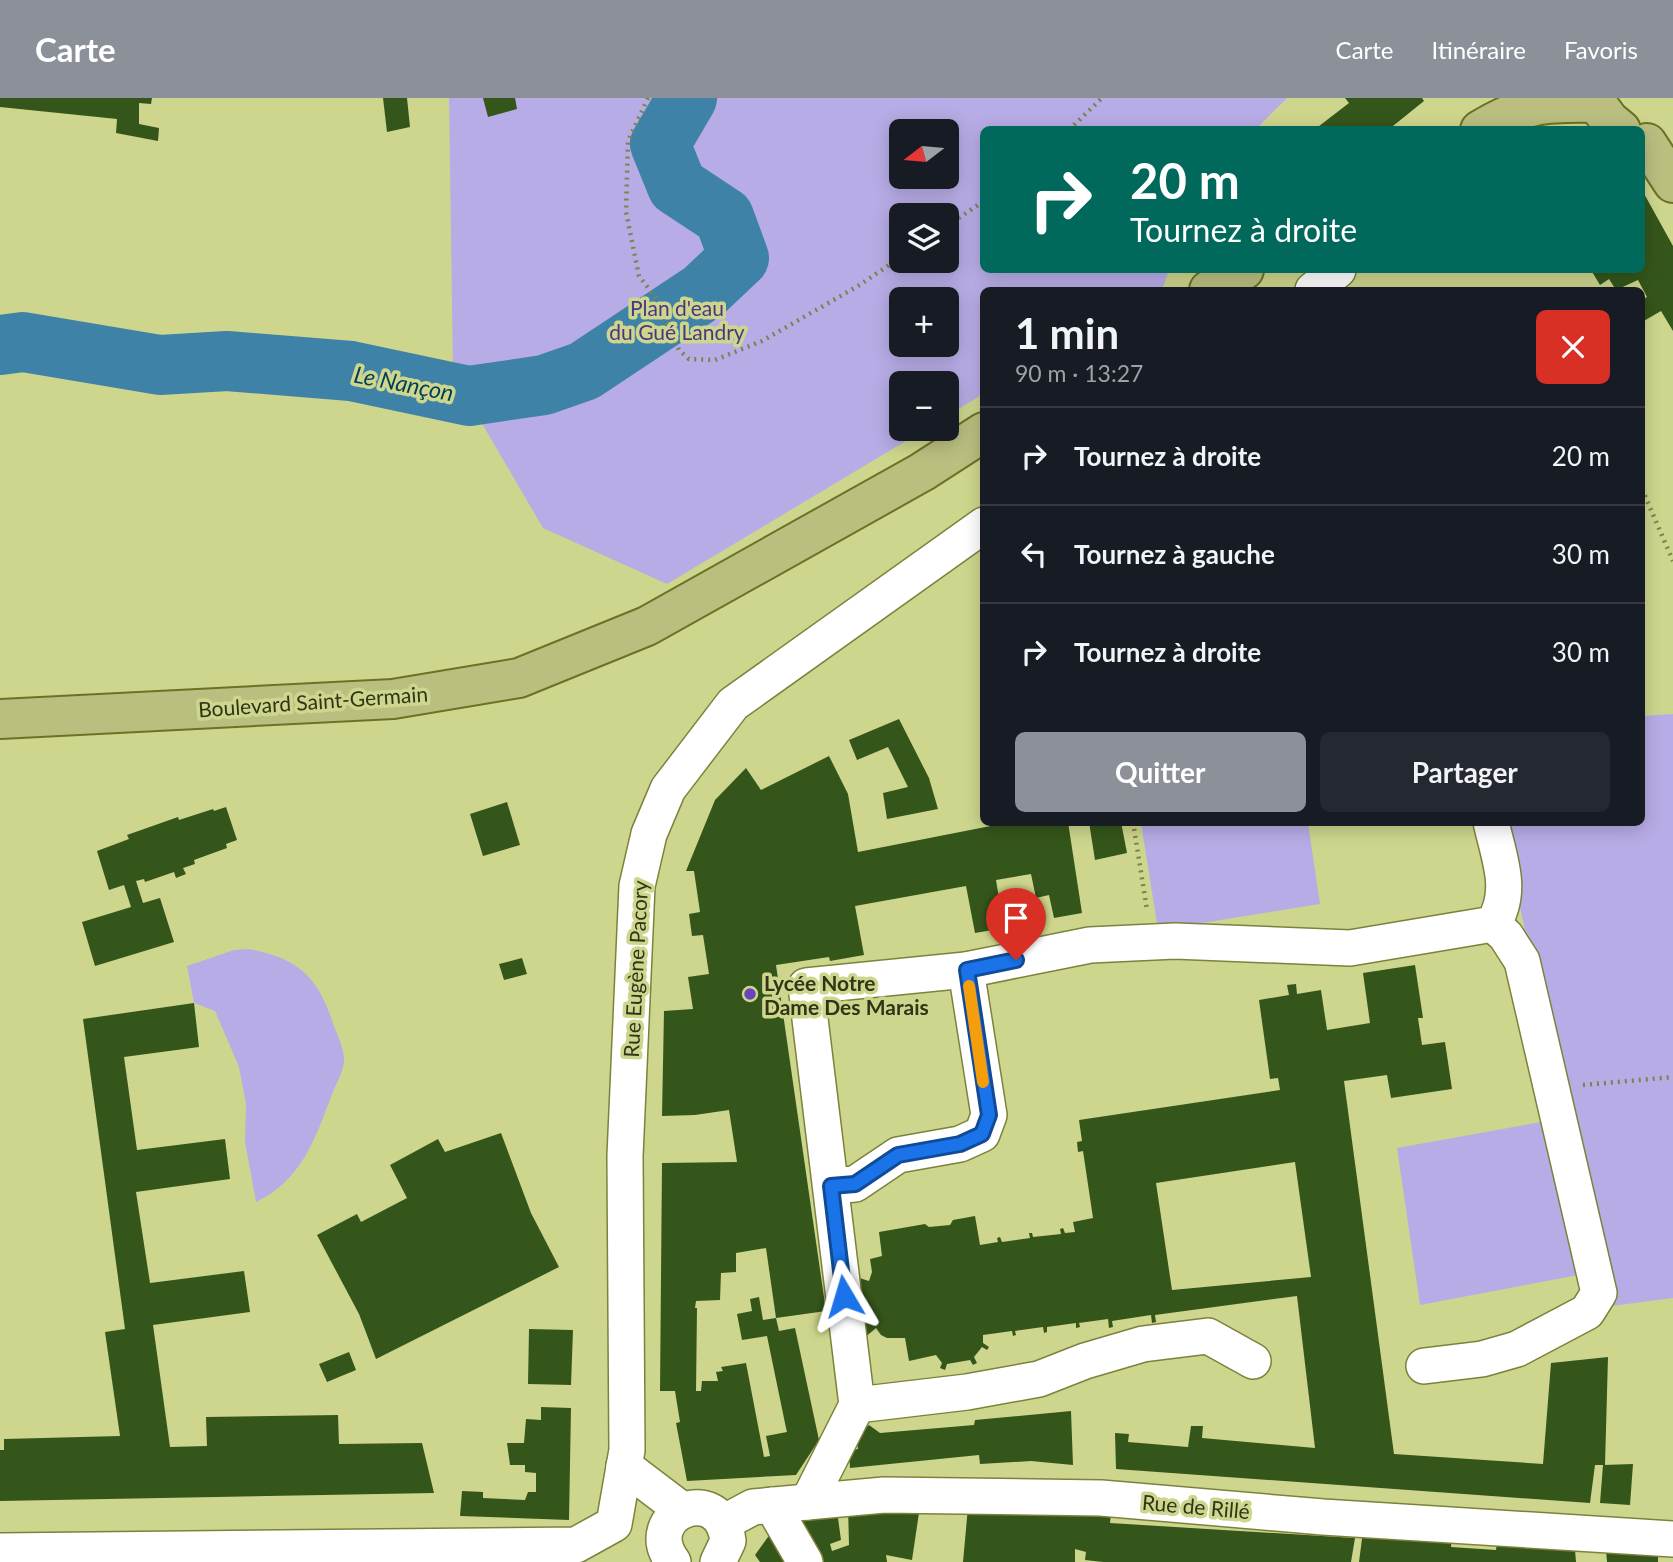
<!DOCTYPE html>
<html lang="fr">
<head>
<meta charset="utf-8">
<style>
  body { margin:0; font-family:Lato,sans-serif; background:#242831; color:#f1f3f6; height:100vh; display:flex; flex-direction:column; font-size:26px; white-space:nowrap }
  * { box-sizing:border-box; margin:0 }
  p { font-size:23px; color:#9ea1a6 }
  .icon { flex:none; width:38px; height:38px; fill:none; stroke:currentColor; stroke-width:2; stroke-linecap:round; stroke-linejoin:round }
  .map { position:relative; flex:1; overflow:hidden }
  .sheet { position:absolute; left:980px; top:189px; width:665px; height:539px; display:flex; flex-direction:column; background:#171b24; border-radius:10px; box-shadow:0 4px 18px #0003 }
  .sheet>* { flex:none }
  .banner { position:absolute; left:980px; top:28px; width:665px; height:147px; border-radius:10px; box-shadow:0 4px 18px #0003; background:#00695c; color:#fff; overflow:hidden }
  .needle { width:46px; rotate:254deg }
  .controls { position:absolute; left:889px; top:21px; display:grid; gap:14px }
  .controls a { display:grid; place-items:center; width:70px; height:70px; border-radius:10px; background:#171b24; box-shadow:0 4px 18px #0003; font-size:35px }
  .pin { position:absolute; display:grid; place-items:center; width:60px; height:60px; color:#fff; margin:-72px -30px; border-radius:50% 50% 50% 0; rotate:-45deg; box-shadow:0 0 7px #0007 }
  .pin .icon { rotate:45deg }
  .me { position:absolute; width:77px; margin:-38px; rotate:353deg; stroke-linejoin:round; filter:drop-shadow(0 0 5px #0008) }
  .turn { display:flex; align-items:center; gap:24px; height:147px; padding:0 35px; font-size:32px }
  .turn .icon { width:91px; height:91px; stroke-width:2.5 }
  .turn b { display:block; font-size:49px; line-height:60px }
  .round { display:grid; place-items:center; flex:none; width:74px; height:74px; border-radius:10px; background:#242831 }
  .head { display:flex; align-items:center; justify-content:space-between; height:119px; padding:0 35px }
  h1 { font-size:42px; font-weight:700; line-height:52px }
  .button { display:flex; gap:14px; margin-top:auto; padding:14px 35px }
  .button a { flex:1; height:80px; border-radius:10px; background:#8c9099; color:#fff; font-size:28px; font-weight:700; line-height:80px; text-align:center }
  .button a+a { background:#242831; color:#f1f3f6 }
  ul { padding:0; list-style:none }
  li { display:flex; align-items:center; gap:21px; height:98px; padding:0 35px; border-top:2px solid #363941 }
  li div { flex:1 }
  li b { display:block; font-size:26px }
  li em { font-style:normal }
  header { display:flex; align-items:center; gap:42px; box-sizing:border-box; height:98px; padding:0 35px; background:#8c9099; color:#fff }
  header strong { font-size:33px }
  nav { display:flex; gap:38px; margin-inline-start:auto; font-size:24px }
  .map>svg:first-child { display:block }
</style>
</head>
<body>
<header>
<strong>Carte</strong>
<nav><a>Carte</a><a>Itinéraire</a><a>Favoris</a></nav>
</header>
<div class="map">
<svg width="1673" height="1464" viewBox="0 0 1673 1464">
  <rect width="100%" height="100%" fill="#ced68d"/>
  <g fill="#b8ace6" fill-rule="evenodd">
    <path d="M449,0h838l-31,31 -272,1v140h185l-6,17 -6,3h-173l-1,104 -36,22v-33h-46v46h25l-259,155 -124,-56 -90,-154zM901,33h46v46h-46zM901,117h46v46h-46zM901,201h46v46h-46z"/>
    <path d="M1673,616v584l-61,8 -7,-36 -185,35 -23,-157 172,-31 -69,-294 142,-1v-106z"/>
    <path d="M1141,725h167l12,81 -162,26z"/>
    <path d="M249,851c51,10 69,28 85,77 4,10 11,25 10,36 -1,10 -9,24 -13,35 -16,42 -30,84 -75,105l-11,-60 1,-38 -7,-37 -24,-56 -21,-8 -7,-37 47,-16z"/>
  </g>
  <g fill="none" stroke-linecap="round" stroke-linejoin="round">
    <path stroke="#3e83a7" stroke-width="60" d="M0,247l23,-3 137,23 67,-4 124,10 118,25 75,-11 40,-14 119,-79 36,-34 -15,-41 -47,-31 -17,-42 27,-46"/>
  </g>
  <g fill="#35561b" fill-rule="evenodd">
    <path d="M0,0h152l-1,6 -12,-1v21l20,4 -1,13 -42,-8 1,-14 -117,-12z"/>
    <path d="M383,0h24l3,29 -23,5z"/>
    <path d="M483,0h32l2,11 -29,8z"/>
    <path d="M1345,0h77l2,3 -36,29h-74l35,-27z"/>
    <path d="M1642,92l31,56v85l-12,-20 -19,11v-22l5,-3 -9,-17 -22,10 -7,-11 -9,6 -9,-15h51z"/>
    <path d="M899,621l30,59 9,31 -51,10 -4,-26 25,-6 -20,-40 -31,13 -8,-20z"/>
    <path d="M829,658l19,38 10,58 153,-30h57l14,91 -28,5 -5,-23 -13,3 -5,-24 -35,6 8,48 -29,5 -9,-47 -111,20 9,49 -34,6 -1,-4 -53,8 50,346 -50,7 3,13 16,-3 24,112 -23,35 -109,6 -11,-58 4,-1 -5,-31h-15l2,-228 75,-1 -8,-52 -34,5 -33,1 2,-105 29,-2 -5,-32 21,-3 -6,-39 -11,1 -3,-22 11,-2 -6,-41h-8l29,-71 31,-32 15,22zM766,1150l10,70 -13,2 -4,-23 -9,2 2,12 -15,3 5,26 25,-4 19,92 1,4 -21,4 4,20 -6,1 -18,-94 -25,4 2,4 -7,1 2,9h-16l-1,10h-5l1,-83h-2l1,-7 24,-1 1,-27 15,-1v-19z"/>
    <path d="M507,704l13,43 -37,11 -13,-42z"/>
    <path d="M226,709l11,33 -11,4 1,4 -33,12 1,4 -12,4 3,6 -10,4 -2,-6 -29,10 -1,-3 -8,2 7,22 17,-5 14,44 -79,24 -13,-44 49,-15 -7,-22 -15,5 -12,-39 32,-12 -2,-4 51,-18 1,3 34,-11 1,2z"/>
    <path d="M1089,724h32l6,31 -32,7z"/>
    <path d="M522,860l5,16 -23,6 -5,-16z"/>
    <path d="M1415,867l8,53h-5l4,27 23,-3 7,47 -61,9 -4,-23 -43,6 50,373 149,10 8,-101 57,-6 -3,108h-10l-5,38 -474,-34 -1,-36 14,1 -1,8 60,5 3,-21h12l-1,12 113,10 -18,-152 -142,19 1,7 -4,1 -1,-8 -39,6 1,6 -4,1 -1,-9 -29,4 1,4 -4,1v-5l-29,4v5l-3,1 -1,-6 -28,4 1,4 -3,1 -1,-5 -29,4v8l6,4 -2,3 -5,-3 -8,10 3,6 -4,2 -3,-5 -23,4 -2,6 -5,-2 2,-5 -6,-8 -27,6 -4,-23h-18l-6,-3 -5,-7 -13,11 -10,-63 16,5 3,-9 -2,-13 12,-3 -3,-24 46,-8 4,3 21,-2 3,-5 22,-4 5,29 18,-3 -1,-4 3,-1 2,5 28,-4 -1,-5h3l1,4 28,-3 -1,-5 3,-1 2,5 10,-1 -2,-10 20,-4 -10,-67 -5,1 -1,-10 5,-1 -3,-21 201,-30 -2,-12 -8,1 -11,-79 30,-5 -2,-10 9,-1 1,10 24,-4 6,40 43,-7 -7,-50zM1295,1064l16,115 -139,13 -16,-107z"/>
    <path d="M194,905l5,44 -75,10 13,93 88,-11 5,40 -94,13 14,91 94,-12 6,41 -97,13 17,122 37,-1 -1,-29 132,-2 1,29 83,-1 12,50 -434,8v-51h4v-11l116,-3 -15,-104 20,-3 -42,-310z"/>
    <path d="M501,1035l30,80 28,54 -183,92 -17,-45 -42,-79 40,-21 4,8 46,-24 -17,-33 48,-26 7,13z"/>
    <path d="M529,1231l44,1 -2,55 -43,-1z"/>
    <path d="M349,1254l7,18 -29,12 -8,-18z"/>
    <path d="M541,1309l30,1 -2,112 -109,-4 2,-25 21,1v6l42,2 3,-8h8v-19l-11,-1v-7h-15l-3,-22h17l2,-24 15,1z"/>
    <path d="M1071,1313l2,54 -42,-4 -51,3 -1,-9 -129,13 -1,-17 9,-2 -2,-14 13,-10 11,8 94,-8 1,-5z"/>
    <path d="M1633,1366l-3,41 -30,-2 3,-38z"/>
    <path d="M848,1408h72l-8,54 -26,-5 1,7h-77l-20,-43 48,-1 3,22 -11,4 2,7 17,-6z"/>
    <path d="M968,1409l143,7 -1,9 245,15 -4,24h-248l-18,-2 1,-8 -11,-3v13h-112z"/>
    <path d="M776,1428l23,36h-39l-5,-7z"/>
    <path d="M1363,1433l89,6 -1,10 45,3 1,-9 78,9 1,12h-217z"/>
    <path d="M1606,1453l52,2v9h-51z"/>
  </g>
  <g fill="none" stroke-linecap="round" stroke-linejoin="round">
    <defs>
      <g id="minor">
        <path d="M1313,192l25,-20"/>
        <path d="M831,1088l24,-2 43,-29 62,-11 22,-10 7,-19 -23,-145"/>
        <path d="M1424,1268l58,-7 35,-10 70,-37 12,-19 -77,-332 -16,-25 -13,-12"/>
        <path d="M857,1307l110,-13 72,-13 46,-18 58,-17 65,-8 45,25"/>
        <path d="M624,1368l58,44"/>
        <path d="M808,1404l49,-97 -51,-419 160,-16 124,-25 85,-4 175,7 143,-24c21,-33 6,-66 -2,-102"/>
        <path d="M772,1407l33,57"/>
        <path d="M723,1425l30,-16 131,-12 217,3 222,19 350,22"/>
        <path d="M0,1453l576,-6 38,-21 13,-74 -2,-294 12,-270 12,-52 19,-45 65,-85 251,-179"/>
        <path d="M673,1464c-36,-48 48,-83 55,-21l-10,21"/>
      </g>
      <g id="major">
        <path d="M1593,0l16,22 12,10"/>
        <path d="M1480,32c45,-27 65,-28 115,-27"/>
        <path d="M1647,45l26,40"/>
        <path d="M1209,192l35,-20"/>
        <path d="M0,621l393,-20 126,-21 128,-52 275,-154 62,-40"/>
      </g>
    </defs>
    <use href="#minor" stroke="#7c823b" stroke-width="38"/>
    <use href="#major" stroke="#6c7224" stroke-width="42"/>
    <g stroke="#7d8350" stroke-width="4.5" stroke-dasharray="2 5" stroke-linecap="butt">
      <path d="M648,0l-20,43 -2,71 13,64 16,21 24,53 10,9 26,1 47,-19 96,-55 43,-29"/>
      <path d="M1069,32l33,-32"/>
      <path d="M947,128l37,-25"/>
      <path d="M1642,391l31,72"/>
      <path d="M1133,724l14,88"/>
      <path d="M1583,987l90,-8"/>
    </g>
    <use href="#minor" stroke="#fff" stroke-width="35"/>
    <use href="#major" stroke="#babf80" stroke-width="38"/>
  </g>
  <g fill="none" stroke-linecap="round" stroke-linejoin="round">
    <defs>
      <path id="route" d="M844,1198l-13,-110 24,-2 43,-29 62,-11 22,-10 7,-19 -22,-145 49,-10"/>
    </defs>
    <use href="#route" stroke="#114b97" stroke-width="18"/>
    <use href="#route" stroke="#1a73e8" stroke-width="12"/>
    <path stroke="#f59e0b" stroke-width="12" d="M969,888l14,96"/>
  </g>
  <circle fill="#6a44bc" stroke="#ced68d" stroke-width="2.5" cx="750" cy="896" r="7"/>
  <g text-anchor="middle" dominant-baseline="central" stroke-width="7" stroke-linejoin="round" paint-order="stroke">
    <g font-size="21" fill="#4b3780" stroke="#ced68d">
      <text x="677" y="209">Plan d'eau<tspan x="677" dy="24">du Gué Landry</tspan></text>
    </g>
    <g font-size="21" fill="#313416" stroke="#ced68d">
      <text transform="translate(313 603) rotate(-4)">Boulevard Saint-Germain</text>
      <text transform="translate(635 871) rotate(-87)">Rue Eugène Pacory</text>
      <text transform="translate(1196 1408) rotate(5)">Rue de Rillé</text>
    </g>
    <g font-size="21" font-weight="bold" fill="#313416" stroke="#ced68d" text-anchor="start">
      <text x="764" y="884">Lycée Notre<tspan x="764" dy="24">Dame Des Marais</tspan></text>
    </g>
    <g font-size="23" font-style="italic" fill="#013f58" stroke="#ced68d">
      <text transform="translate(404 285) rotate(11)">Le Nançon</text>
    </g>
  </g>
</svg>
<div class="controls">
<a><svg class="needle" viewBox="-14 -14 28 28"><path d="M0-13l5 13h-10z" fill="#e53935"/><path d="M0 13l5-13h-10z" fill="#9ea1a6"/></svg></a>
<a><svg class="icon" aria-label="layers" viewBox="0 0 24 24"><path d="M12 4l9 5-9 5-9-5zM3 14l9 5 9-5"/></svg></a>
<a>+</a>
<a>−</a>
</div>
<div class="pin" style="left:1016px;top:862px;background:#d93025"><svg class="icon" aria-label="arrive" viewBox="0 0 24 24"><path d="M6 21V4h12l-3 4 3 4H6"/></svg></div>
<svg class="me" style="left:844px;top:1198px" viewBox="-20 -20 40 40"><path d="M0-17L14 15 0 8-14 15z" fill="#1a73e8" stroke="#fff" stroke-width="4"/></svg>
<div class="banner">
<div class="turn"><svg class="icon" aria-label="right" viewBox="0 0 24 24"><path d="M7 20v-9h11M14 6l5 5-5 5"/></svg><div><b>20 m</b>Tournez à droite</div></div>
</div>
<section class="sheet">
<div class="head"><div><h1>1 min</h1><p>90 m · 13:27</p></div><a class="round" style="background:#d93025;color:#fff"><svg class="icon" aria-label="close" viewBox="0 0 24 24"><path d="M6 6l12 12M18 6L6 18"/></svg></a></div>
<ul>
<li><svg class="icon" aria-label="right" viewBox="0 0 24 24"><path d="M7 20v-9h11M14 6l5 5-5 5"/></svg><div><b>Tournez à droite</b></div><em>20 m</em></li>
<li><svg class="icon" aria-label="left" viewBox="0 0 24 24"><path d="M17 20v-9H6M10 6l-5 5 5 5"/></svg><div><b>Tournez à gauche</b></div><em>30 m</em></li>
<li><svg class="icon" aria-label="right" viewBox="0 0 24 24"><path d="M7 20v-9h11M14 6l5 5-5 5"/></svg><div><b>Tournez à droite</b></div><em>30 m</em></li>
</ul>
<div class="button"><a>Quitter</a><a>Partager</a></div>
</section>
</div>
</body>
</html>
